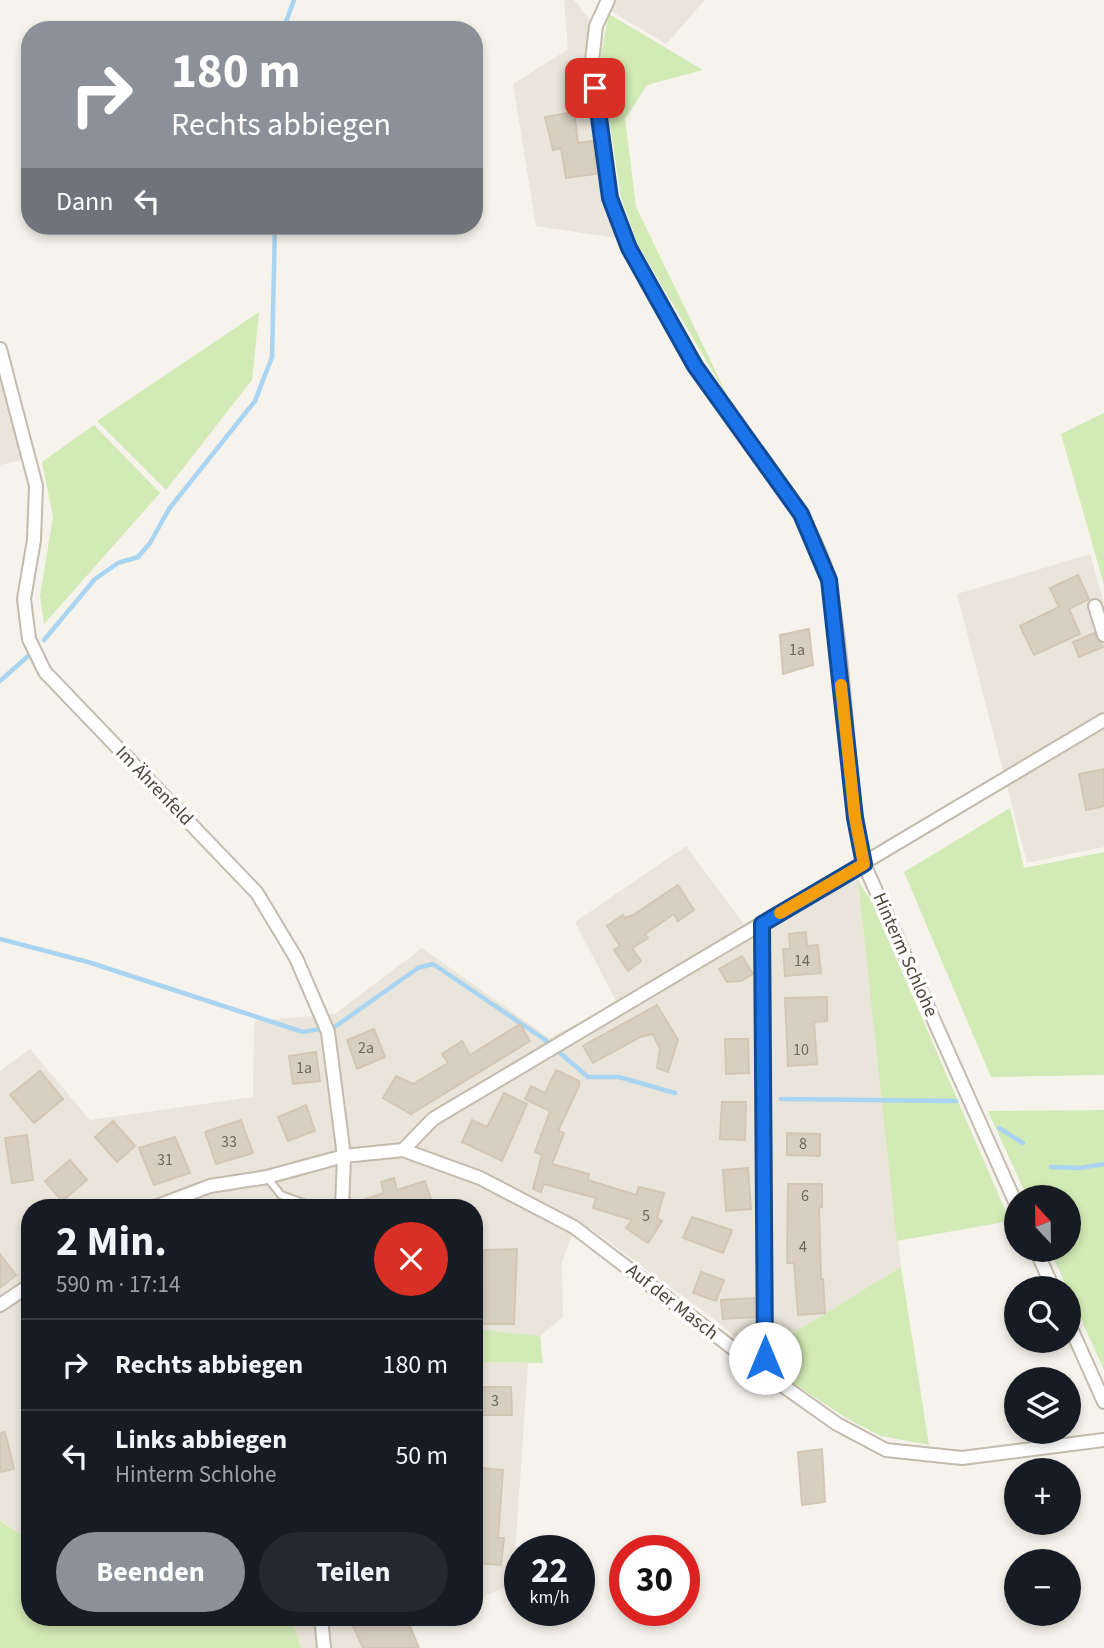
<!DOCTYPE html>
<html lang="de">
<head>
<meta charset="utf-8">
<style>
  body { margin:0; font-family:"Source Sans 3",sans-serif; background:#242831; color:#f1f3f6; height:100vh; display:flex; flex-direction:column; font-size:26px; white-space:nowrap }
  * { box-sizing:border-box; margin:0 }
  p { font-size:23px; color:#9ea1a6 }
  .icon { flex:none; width:38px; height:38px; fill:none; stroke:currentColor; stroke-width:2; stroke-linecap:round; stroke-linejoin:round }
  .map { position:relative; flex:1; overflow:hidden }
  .details { position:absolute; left:21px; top:1199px; width:462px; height:427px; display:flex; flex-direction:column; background:#171b24; border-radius:28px; box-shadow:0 4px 10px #0003 }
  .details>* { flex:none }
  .guide { position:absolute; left:21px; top:21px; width:462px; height:214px; border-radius:28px; box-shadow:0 4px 10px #0003; background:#8c9099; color:#fff; overflow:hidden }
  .needle { width:46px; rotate:338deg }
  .buttons { position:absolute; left:1004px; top:1185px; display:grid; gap:14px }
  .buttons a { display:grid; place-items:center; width:77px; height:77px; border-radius:50%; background:#171b24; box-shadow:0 4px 10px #0003; font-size:35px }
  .speed { position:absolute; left:504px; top:1535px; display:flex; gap:14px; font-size:35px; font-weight:700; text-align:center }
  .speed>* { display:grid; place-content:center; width:91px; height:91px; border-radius:50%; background:#171b24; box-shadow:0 4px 10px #0003; line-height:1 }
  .speed small { font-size:18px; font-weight:400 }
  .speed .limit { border:10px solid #d22; background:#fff; color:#111 }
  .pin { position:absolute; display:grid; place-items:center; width:60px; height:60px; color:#fff; margin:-30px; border-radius:14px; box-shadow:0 4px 10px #0006 }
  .me { position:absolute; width:77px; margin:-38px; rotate:0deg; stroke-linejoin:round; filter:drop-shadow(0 0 5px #0008) }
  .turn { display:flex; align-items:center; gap:24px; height:147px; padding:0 35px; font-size:32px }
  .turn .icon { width:91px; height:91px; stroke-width:2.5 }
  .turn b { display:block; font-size:49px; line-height:60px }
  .then { display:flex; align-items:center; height:66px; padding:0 35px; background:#0003; gap:14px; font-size:26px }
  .round { display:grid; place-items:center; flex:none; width:74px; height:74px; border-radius:37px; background:#242831 }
  .summary { display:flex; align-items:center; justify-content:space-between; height:119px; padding:0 35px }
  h1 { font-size:42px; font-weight:700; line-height:52px }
  .action { display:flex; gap:14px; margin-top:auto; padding:14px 35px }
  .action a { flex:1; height:80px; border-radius:42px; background:#8c9099; color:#fff; font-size:28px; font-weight:700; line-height:80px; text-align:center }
  .action a+a { background:#242831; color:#f1f3f6 }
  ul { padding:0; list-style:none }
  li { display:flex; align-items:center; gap:21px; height:91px; padding:0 35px; border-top:2px solid #363941 }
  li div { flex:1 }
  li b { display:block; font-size:26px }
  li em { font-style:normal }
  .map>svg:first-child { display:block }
</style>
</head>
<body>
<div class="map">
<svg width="1104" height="1648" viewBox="0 0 1104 1648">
  <rect width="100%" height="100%" fill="#f6f3ec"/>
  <g fill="#eae5da">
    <path d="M564,0h10l15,19v59l17,125 10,35 -80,-12 -23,-142 55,-35z"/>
    <path d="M615,0h90l-39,44 -57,-34z"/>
    <path d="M0,349l29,110 -29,6z"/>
    <path d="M1090,554l14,49v244l-77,16 -70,-269z"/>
    <path d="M686,846l60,81 103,-62 9,15 43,387 -119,73 -4,8 -2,24 -62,-53 -124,-91 -19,9 -9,26 1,54 -23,19 -66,-7 3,-96h-3v-25h-444v333l-30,-22v-448l30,-22 60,71 163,-23 1,-76 81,-7 87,-66 127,90 68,-35 -42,-81z"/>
    <path d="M474,1362l54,1 -15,221 -39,16z"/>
    <path d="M291,1617h143l-73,31h-60z"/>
  </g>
  <g fill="#d2eab5">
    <path d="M609,14l94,56 -56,15 -22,34 11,88 94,194 -92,-156 -17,-48 -21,-137z"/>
    <path d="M259,312l-7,68 -86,110 -69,-69z"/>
    <path d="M1104,413v172l-43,-151z"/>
    <path d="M94,425l66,68 -116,131 -4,-28 13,-79 -11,-55z"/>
    <path d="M1010,808l14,60 80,-16v223l-113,2 -87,-205z"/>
    <path d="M858,880l15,25 137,316 -113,20z"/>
    <path d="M1104,1110v260l-54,-120h19v-53h-42l-39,-86z"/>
    <path d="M901,1267l28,178 -48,-9 -33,-17 -72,-47 2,-24 4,-8z"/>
    <path d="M474,1329l66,7 3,27 -69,-1z"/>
    <path d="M0,1520l30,21v76h261l10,31h-301z"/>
  </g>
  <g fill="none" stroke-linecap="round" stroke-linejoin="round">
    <g stroke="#a9d4f2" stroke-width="4.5">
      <path d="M283,30l11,-30"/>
      <path d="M44,640l51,-61 23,-16 20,-6 12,-14 19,-34 86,-108 17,-44 3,-131"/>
      <path d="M0,681l27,-24"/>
      <path d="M0,939l88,23 215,70 33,-6 82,-58 15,-4 111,75 44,38h31l56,16"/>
      <path d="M781,1099l175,2"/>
      <path d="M999,1128l24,15"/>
      <path d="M1051,1167l29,1 24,-4"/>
    </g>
  </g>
  <g fill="#d8cfc1" stroke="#d3c7b4" stroke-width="2">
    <path d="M574,112l4,31 15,-2 3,33 -30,4 -5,-30 -8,2 -8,-33z"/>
    <path d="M1078,575l11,24 -20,10 11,25 -46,21 -14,-29 39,-19 -9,-19z"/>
    <path d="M809,629l4,36 -30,9 -3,-39z"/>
    <path d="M1094,633l9,14 -24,10 -6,-15z"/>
    <path d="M1104,769v37l-18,4 -7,-36z"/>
    <path d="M678,885l16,25 -16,11 -4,-7 -29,20 3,4 -16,10 9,13 -13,10 -14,-21 6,-4 -13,-20 16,-11 2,3 8,-3z"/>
    <path d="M806,932l1,14 11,-1 3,28 -36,3 -2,-27h7l-1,-15z"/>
    <path d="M742,956l11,18 -12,7 -14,1 -8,-13z"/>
    <path d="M827,997v24l-13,1 3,42 -29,2 -3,-68z"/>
    <path d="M657,1005l21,35 -10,32 -11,-4 3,-19 -7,-15 -13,3 -47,26 -10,-17z"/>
    <path d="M520,1024l10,17 -119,73 -28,-16 13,-22 17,8 35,-21 -6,-9 20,-13 8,14z"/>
    <path d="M374,1029l11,28 -28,12 -10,-29z"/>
    <path d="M725,1039h23l1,34 -23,1z"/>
    <path d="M316,1052l4,29 -27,3 -4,-28z"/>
    <path d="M556,1070l23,11v5l-21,45 6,2 -12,31 37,10 -1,6 48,15 3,-8 25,6 -7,25 5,3 -14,22 -22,-15 6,-8 -39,-12 3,-10 -52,-14 -3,8 -8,-3 9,-34 -7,-3 15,-41 -25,-12 6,-13 14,7z"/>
    <path d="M40,1071l23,28 -29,24 -24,-28z"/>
    <path d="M504,1093l23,11 -25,57 -40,-19 10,-22 15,7z"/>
    <path d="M722,1102h24l-1,38 -25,-1z"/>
    <path d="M306,1105l9,26 -27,10 -10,-24z"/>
    <path d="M241,1120l12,33 -37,11 -11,-32z"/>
    <path d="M113,1121l22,25 -18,16 -22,-25z"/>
    <path d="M787,1133l33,1v22l-33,-1z"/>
    <path d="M27,1135l6,45 -21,3 -7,-45z"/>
    <path d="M175,1137l15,36 -36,12 -15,-37z"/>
    <path d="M70,1160l17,20 -25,21 -17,-20z"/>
    <path d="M748,1168l3,41 -25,2 -3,-41z"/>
    <path d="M394,1178l3,12 28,-9 9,27h-83v-4l33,-11 -3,-11z"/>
    <path d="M788,1184h34v23h-3l2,72h2l2,34 -27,2 -4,-52h-7z"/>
    <path d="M692,1217l40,13 -9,23 -40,-15z"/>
    <path d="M517,1249l-3,75h-32l2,-74z"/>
    <path d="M0,1254l16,21 -16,13z"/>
    <path d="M701,1272l23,8 -8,21 -23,-8z"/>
    <path d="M754,1298l1,19 -32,2 -2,-19z"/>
    <path d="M479,1387h32l1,28h-33z"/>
    <path d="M5,1432l9,37 -14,3v-39z"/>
    <path d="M822,1449l3,53 -23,3 -4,-53z"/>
    <path d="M480,1468l23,2 -5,68h6l-3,27 -25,-2 4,-45h-6v-5z"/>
    <path d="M349,1617h57l13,31h-56z"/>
  </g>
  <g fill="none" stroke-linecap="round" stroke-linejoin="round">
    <defs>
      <path id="service" d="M267,1177l14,18 36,13"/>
      <g id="minor">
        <path d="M608,0l-12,26 -4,35 18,137 19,50 66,118 106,148c10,21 24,45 28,69 18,92 16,188 35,281l153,342"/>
        <path d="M0,349l36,137 -2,54 -10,59 5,40 16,33 212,221 39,65 32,74 16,124 -2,52"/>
        <path d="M1095,606l9,29"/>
        <path d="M763,924l2,449"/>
        <path d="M403,1150l30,-31 671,-399"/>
        <path d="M152,1208l58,-22 57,-9 77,-21 59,-6 77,28 94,49 191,146 72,51 49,26 76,8 142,-18"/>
        <path d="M1036,1250l17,38"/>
        <path d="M0,1305l30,-20"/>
        <path d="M1069,1324l35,78"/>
        <path d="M321,1617l3,31"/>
      </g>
    </defs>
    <use href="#service" stroke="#c2bbae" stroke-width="10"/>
    <use href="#minor" stroke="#c2bbae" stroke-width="16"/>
    <use href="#service" stroke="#fff" stroke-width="6"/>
    <use href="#minor" stroke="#fff" stroke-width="12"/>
  </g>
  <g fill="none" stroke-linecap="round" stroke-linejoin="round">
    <defs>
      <path id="route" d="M595,88l15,110 19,50 66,118 106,148 28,66 26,238 9,46 -102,60 3,434"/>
    </defs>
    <use href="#route" stroke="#114b97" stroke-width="18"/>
    <use href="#route" stroke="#1a73e8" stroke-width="12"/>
    <path stroke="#f59e0b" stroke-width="12" d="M780,913l84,-49 -9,-46 -14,-133"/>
  </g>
  <g text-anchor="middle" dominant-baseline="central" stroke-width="7" stroke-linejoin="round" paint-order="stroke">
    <g font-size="16" fill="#6e675b">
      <text x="797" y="650">1a</text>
      <text x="802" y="961">14</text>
      <text x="366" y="1048">2a</text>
      <text x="801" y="1050">10</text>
      <text x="304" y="1068">1a</text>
      <text x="229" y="1142">33</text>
      <text x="803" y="1144">8</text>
      <text x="165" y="1160">31</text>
      <text x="805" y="1196">6</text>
      <text x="646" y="1216">5</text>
      <text x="803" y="1247">4</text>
      <text x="495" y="1401">3</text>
    </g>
    <g font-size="19" fill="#4b4439" stroke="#fff">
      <text transform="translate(154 786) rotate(46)">Im Ährenfeld</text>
      <text transform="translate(905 955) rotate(66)">Hinterm Schlohe</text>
      <text transform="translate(672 1302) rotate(38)">Auf der Masch</text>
    </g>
  </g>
</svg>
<div class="buttons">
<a><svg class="needle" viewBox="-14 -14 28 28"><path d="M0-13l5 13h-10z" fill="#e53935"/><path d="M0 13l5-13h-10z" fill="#9ea1a6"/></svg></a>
<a><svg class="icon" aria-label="search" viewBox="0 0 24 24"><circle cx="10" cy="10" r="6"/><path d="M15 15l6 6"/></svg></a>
<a><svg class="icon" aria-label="layers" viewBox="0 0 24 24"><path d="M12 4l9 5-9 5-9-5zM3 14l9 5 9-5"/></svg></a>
<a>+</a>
<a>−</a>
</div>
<div class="speed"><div>22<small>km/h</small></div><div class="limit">30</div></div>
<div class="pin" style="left:595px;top:88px;background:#d93025"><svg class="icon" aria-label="arrive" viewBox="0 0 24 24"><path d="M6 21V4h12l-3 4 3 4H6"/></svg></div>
<svg class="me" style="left:765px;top:1358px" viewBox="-20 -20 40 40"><circle r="19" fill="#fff"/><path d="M0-13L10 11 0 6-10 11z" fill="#1a73e8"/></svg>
<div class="guide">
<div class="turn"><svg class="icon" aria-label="right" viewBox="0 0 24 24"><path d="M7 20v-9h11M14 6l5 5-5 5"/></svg><div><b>180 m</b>Rechts abbiegen</div></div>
<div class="then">Dann<svg class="icon" aria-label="left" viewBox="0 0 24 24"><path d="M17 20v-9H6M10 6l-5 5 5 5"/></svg></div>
</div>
<section class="details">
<div class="summary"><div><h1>2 Min.</h1><p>590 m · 17:14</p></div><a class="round" style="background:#d93025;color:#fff"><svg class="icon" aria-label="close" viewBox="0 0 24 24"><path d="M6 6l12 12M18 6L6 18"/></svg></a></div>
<ul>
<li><svg class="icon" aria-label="right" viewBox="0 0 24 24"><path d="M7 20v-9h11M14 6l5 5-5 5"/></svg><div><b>Rechts abbiegen</b></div><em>180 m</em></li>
<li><svg class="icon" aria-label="left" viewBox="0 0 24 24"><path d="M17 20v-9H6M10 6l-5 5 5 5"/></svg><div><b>Links abbiegen</b><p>Hinterm Schlohe</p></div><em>50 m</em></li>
</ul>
<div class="action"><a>Beenden</a><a>Teilen</a></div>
</section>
</div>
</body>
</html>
